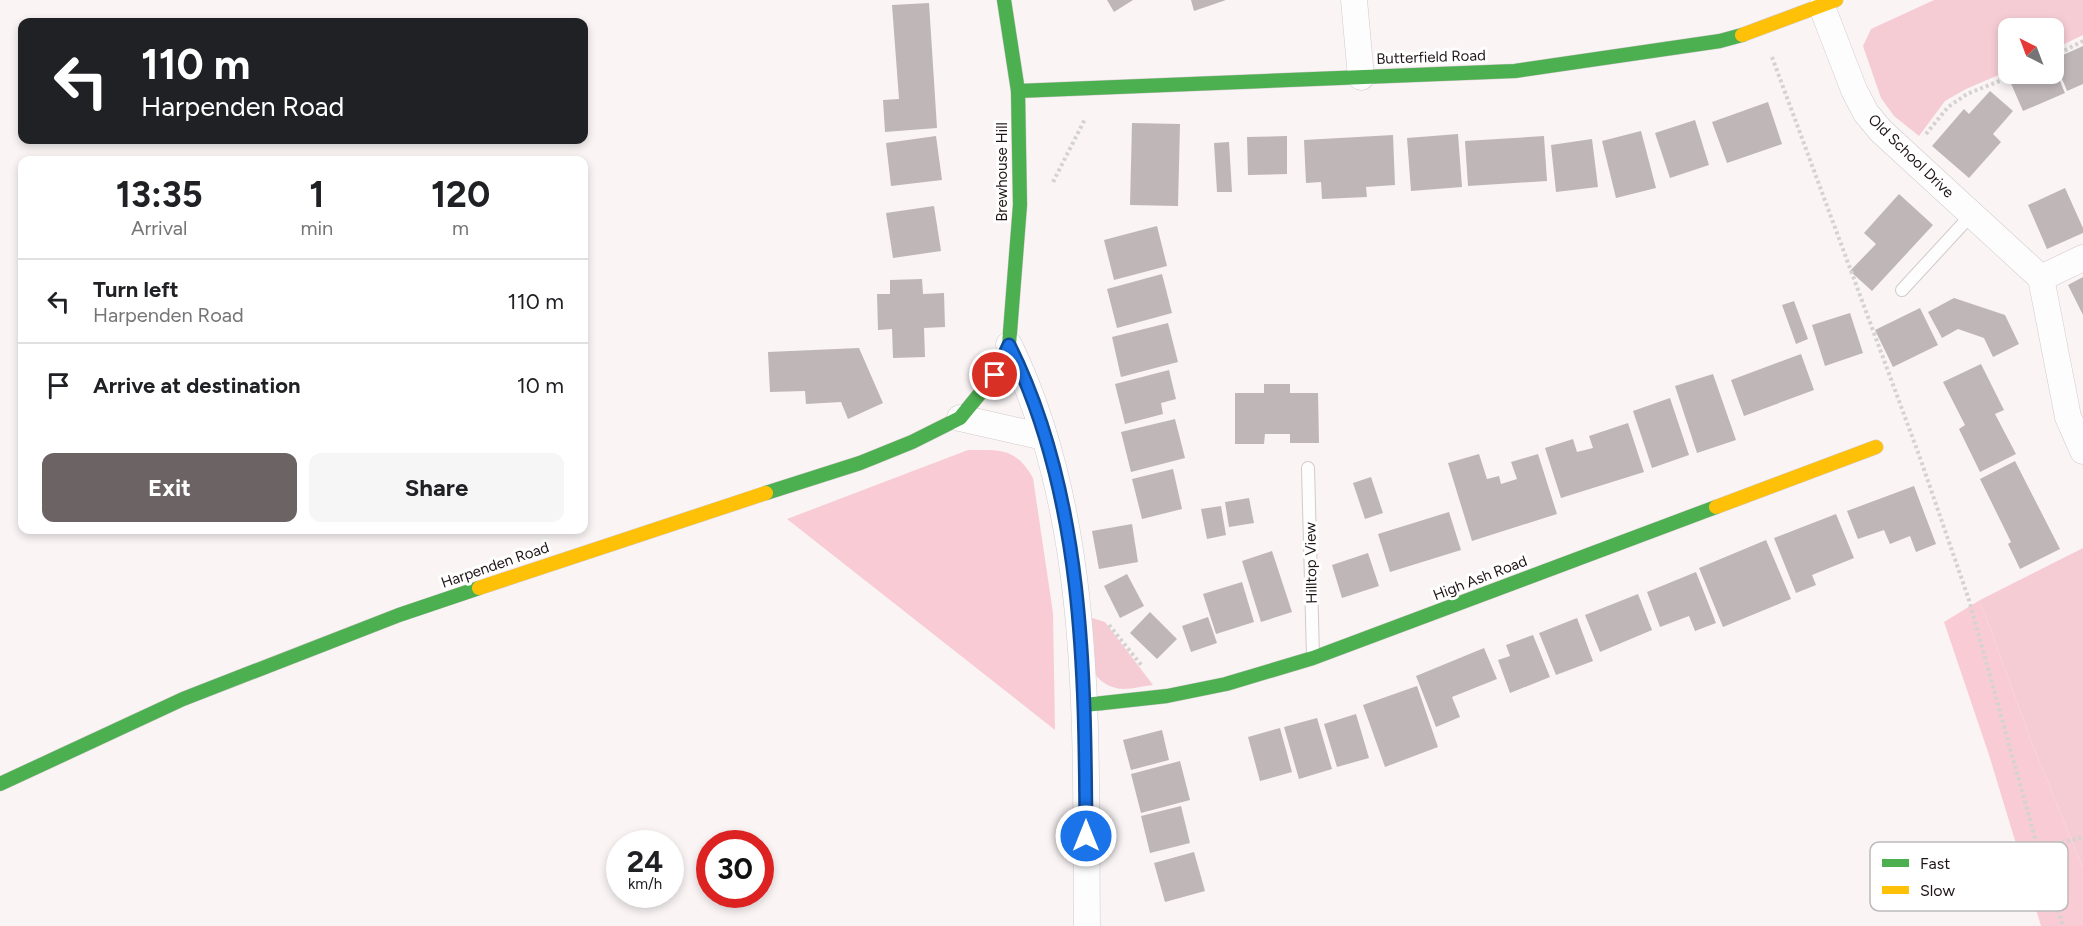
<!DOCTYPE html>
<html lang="en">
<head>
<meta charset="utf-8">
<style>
  body { margin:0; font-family:Figtree,sans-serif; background:#f6f6f6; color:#202124; height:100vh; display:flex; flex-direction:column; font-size:22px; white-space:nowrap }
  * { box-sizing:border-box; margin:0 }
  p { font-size:20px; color:#757577 }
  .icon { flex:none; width:33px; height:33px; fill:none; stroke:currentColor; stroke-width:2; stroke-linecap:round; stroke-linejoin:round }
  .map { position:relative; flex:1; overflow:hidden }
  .panel { position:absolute; left:18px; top:156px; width:570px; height:378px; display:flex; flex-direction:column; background:#fff; border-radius:12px; box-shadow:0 3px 9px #0003 }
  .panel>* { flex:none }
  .hud { position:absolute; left:18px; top:18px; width:570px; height:126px; border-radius:12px; box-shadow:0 3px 9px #0003; background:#202124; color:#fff; overflow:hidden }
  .needle { width:39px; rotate:318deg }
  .fabs { position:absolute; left:1998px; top:18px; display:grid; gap:12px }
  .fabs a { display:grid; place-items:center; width:66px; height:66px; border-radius:12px; background:#fff; box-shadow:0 3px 9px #0003; font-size:30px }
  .speed { position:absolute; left:606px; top:830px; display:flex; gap:12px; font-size:30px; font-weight:700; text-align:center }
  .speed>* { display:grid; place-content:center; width:78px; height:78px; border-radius:50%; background:#fff; box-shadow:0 3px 9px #0003; line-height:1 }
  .speed small { font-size:15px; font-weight:400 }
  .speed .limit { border:9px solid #d22; background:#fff; color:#111 }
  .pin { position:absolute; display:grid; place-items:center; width:51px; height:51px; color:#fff; margin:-26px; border:3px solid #fff; border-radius:50%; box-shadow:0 2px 6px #0007 }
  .me { position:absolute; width:66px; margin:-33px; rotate:0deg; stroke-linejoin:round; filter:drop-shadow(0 0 4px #0008) }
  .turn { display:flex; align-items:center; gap:21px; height:126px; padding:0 24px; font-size:27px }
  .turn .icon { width:78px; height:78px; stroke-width:2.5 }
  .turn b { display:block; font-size:42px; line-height:51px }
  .eta { display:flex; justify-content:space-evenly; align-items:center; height:102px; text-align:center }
  .eta b { font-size:36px; font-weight:700; line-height:42px }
  .cta { display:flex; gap:12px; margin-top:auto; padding:12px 24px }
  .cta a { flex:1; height:69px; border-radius:12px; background:#6c6365; color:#fff; font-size:24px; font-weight:700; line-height:69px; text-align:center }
  .cta a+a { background:#f6f6f6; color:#202124 }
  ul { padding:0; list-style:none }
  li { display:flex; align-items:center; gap:18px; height:84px; padding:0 24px; border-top:2px solid #e0e0e0 }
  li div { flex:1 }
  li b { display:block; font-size:22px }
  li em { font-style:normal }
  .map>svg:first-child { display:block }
</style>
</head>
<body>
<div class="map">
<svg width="2083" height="926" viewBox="0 0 2083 926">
  <rect width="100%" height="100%" fill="#faf4f5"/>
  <g fill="#f6ccd4">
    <path d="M1934,0h149v35l-29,14v-21h-46v43l-42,18 -21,12 -26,35 -25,-20 -13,-18 -18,-52 8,-17z"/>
    <path d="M2083,548v320l-51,-125 -52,-143z"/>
    <path d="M1086,616l19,6 48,63c-11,1 -27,6 -37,3 -33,-8 -28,-45 -30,-72z"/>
  </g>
  <g fill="#f9ccd5">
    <path d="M968,450c33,0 47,-3 65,28l20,135 2,117 -268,-211z"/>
    <path d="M1980,600l52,143 51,125v58h-42l-52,-171 -45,-133z"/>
  </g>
  <g fill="#bfb6b8">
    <path d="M1107,0h26l-19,12z"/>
    <path d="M1191,0h35l-32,11z"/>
    <path d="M929,3l8,125 -52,4 -2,-32 16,-1 -7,-94z"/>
    <path d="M2083,46v38l-16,7 -13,-32z"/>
    <path d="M2054,67l11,26 -42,18 -14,-32 12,-5h33z"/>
    <path d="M1990,91l23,20 -20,23 8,8 -32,36 -37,-32 32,-37 5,5z"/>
    <path d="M1768,102l14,42 -55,19 -15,-41z"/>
    <path d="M1695,120l14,45 -39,13 -15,-45z"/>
    <path d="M1132,123l48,1 -2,82 -48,-1z"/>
    <path d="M1641,131l15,57 -40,10 -14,-57z"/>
    <path d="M1458,134l4,53 -51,4 -4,-53z"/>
    <path d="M1393,135l2,50 -29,2 1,10 -45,2 -1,-17 -15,1 -2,-43z"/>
    <path d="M936,136l6,44 -51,6 -5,-43z"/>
    <path d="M1287,136v38l-39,1 -1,-38z"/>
    <path d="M1544,136l3,45 -79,5 -3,-45z"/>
    <path d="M1592,139l6,48 -42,5 -5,-47z"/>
    <path d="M1229,142l3,50h-15l-3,-49z"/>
    <path d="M2065,188l18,40v5l-36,16 -19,-44z"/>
    <path d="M1899,194l34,31 -61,66 -22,-20 26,-27 -12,-11z"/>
    <path d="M934,206l7,45 -48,7 -7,-45z"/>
    <path d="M1157,226l10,40 -53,14 -10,-40z"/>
    <path d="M1162,274l10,39 -55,15 -10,-39z"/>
    <path d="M2083,277v38l-15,-30z"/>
    <path d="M922,279l1,15 21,-1 1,34 -21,1 1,29 -32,1 -1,-29 -14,1 -1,-36h13v-14z"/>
    <path d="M1954,298l51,17 14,29 -26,13 -9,-19 -26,-9 -16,9 -14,-26z"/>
    <path d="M1794,301l14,38 -12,5 -14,-39z"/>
    <path d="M1920,308l18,37 -45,22 -18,-37z"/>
    <path d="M1850,313l13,40 -38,13 -13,-41z"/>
    <path d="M1168,323l10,39 -57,15 -9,-40z"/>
    <path d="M859,348l24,55 -35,16 -7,-17 -35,2 -1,-13 -35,1 -2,-40z"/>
    <path d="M1801,354l13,36 -70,26 -13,-36z"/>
    <path d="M1981,364l23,46 -9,4 21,40 -36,18 -21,-43 6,-4 -22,-43z"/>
    <path d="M1169,370l7,29 -15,4 2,11 -38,10 -10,-40z"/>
    <path d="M1713,374l23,66 -39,13 -22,-67z"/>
    <path d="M1264,384h26v9h28l1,50h-29v-9h-25l-1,10h-29v-51h29z"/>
    <path d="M1670,398l19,57 -37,13 -19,-57z"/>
    <path d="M1175,419l10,39 -54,14 -10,-40z"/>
    <path d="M1628,423l16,49 -83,26 -16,-50 28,-9 4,13 16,-4 -4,-12z"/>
    <path d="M1479,454l8,25 12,-3 2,8 16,-5 -6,-17 27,-8 19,60 -85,27 -24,-78z"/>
    <path d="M2015,461l45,88 -40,20 -12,-25 3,-2 -31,-63z"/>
    <path d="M1173,469l9,40 -40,10 -10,-40z"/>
    <path d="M1371,477l12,36 -18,6 -12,-36z"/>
    <path d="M1914,486l22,58 -20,8 -6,-16 -20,8 -6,-14 -26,9 -11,-28z"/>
    <path d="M1249,498l5,25 -25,4 -4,-25z"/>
    <path d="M1221,506l5,29 -19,4 -6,-30z"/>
    <path d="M1449,512l12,38 -71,22 -12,-38z"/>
    <path d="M1836,514l18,44 -42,17 4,10 -20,8 -22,-55z"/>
    <path d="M1132,524l6,38 -39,7 -7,-38z"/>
    <path d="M1766,540l25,59 -68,28 -24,-59z"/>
    <path d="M1272,551l20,61 -31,10 -19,-61z"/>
    <path d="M1368,553l11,33 -37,12 -10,-33z"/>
    <path d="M1696,572l20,51 -21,8 -6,-15 -29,11 -13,-35z"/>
    <path d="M1127,574l17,32 -24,12 -16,-32z"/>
    <path d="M1242,582l12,40 -38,12 -13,-40z"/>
    <path d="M1638,594l14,36 -52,22 -15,-37z"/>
    <path d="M1150,612l27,27 -20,20 -27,-26z"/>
    <path d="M1208,617l9,26 -26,9 -9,-26z"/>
    <path d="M1577,618l16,43 -37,14 -17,-42z"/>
    <path d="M1533,635l17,42 -40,16 -12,-33 12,-4 -4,-11z"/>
    <path d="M1484,648l13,31 -45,18 8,20 -24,10 -20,-51z"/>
    <path d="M1417,686l21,61 -53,20 -22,-62z"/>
    <path d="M1356,714l13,44 -32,9 -13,-43z"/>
    <path d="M1317,718l15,51 -33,10 -15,-52z"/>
    <path d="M1280,728l12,44 -32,9 -12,-44z"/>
    <path d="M1162,730l7,30 -38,10 -8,-30z"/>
    <path d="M1180,761l10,39 -49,13 -10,-39z"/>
    <path d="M1181,806l9,37 -40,10 -9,-37z"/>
    <path d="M1194,852l11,39 -40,11 -11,-39z"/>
  </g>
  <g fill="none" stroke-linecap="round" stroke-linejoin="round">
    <defs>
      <g id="lane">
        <path d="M1902,290l70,-76"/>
        <path d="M1308,468l5,188"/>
      </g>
      <g id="street">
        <path d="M1354,0l7,77"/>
        <path d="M1822,7l32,83 12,23 15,18 160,147 27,139 15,34"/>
        <path d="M2041,278l42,-20"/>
        <path d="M1009,345c86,176 76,390 78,581"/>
        <path d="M960,418l84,19"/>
      </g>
      <g id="fast">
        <path d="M1018,91l497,-20 205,-30 22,-6"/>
        <path d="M766,493l94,-30 52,-21 48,-24 35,-43 14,-30 11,-140 -2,-114 -14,-91"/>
        <path d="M1085,705l82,-9 59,-12 87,-26 403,-151"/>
        <path d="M0,784l183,-85 216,-84 80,-27"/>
      </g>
      <g id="slow">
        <path d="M1742,35l94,-35"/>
        <path d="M1716,507l160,-60"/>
        <path d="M479,588l287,-95"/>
      </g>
    </defs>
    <use href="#lane" stroke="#d2c9cb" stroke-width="14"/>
    <use href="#street" stroke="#d2c9cb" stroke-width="27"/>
    <use href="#fast" stroke="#d2c9cb" stroke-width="15"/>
    <use href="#slow" stroke="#d2c9cb" stroke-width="15"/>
    <g stroke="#d5d2d2" stroke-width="4" stroke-dasharray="3 3" stroke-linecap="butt">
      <path d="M2054,56l29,-15"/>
      <path d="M1772,57l147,398 50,145 69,249 25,77"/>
      <path d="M1926,134l22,-27 19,-13 50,-20"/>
      <path d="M1053,182l32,-63"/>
      <path d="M1109,625l33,41"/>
      <path d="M2038,849l45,-12"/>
    </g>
    <use href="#lane" stroke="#fefdfe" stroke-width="12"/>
    <use href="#street" stroke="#fefdfe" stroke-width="26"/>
    <use href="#fast" stroke="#4caf50" stroke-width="14"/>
    <use href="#slow" stroke="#ffc107" stroke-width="14"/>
  </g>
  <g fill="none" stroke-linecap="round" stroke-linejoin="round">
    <defs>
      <path id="route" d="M995,375l14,-30c75,150 76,327 77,491"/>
    </defs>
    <use href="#route" stroke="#114b97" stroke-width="15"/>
    <use href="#route" stroke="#1a73e8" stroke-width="10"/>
  </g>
  <g text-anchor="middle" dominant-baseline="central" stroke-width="6" stroke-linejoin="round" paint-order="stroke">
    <g font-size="15" fill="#1f1517" stroke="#fff">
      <text transform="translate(1431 57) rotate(-2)">Butterfield Road</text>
      <text transform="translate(1911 156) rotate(44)">Old School Drive</text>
      <text transform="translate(1002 172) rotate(-90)">Brewhouse Hill</text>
      <text transform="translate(1311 563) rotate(-91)">Hilltop View</text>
      <text transform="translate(495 565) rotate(-19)">Harpenden Road</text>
      <text transform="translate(1480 578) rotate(-21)">High Ash Road</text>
    </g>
  </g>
  <rect x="1870" y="842" width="198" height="69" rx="9" fill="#fff" stroke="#bcb9b9" stroke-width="1.5"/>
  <rect x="1882" y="859" width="27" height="8" fill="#4caf50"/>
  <rect x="1882" y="886" width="27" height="8" fill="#ffc107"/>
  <g font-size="16" fill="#1f1517">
    <text x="1920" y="869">Fast</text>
    <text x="1920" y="896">Slow</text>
  </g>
</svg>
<div class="fabs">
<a><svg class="needle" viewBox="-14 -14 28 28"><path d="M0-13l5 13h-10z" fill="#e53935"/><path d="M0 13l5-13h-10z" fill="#757577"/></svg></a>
</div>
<div class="speed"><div>24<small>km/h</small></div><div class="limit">30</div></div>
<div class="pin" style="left:995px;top:375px;background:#d93025"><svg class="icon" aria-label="arrive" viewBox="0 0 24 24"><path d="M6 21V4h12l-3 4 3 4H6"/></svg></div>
<svg class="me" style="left:1086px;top:836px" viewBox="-20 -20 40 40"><circle r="17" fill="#1a73e8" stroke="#fff" stroke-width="3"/><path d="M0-11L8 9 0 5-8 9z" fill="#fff"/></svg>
<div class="hud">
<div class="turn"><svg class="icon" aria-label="left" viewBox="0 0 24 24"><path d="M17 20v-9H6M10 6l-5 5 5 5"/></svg><div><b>110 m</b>Harpenden Road</div></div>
</div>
<section class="panel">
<div class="eta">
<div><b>13:35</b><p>Arrival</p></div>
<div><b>1</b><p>min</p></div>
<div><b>120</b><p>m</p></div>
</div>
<ul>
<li><svg class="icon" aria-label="left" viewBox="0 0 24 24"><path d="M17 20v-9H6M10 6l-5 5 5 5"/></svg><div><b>Turn left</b><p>Harpenden Road</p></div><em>110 m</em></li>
<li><svg class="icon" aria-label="arrive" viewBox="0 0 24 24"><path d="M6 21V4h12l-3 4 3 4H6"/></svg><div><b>Arrive at destination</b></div><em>10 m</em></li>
</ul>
<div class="cta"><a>Exit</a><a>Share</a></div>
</section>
</div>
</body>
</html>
